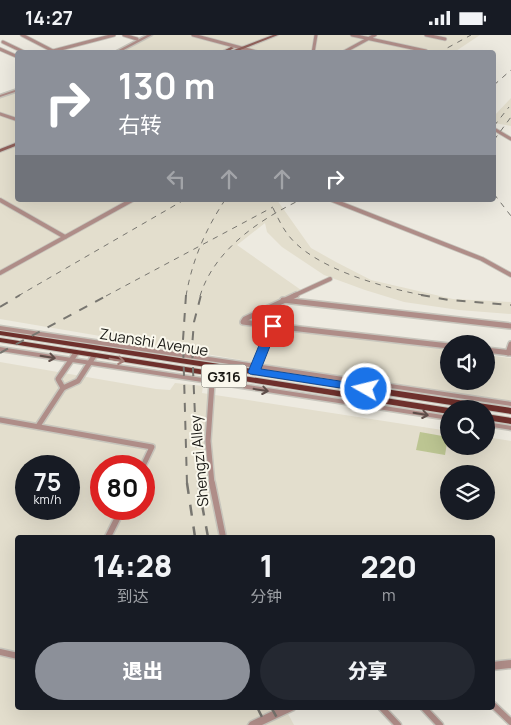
<!DOCTYPE html>
<html lang="zh">
<head>
<meta charset="utf-8">
<style>
  body { margin:0; font-family:Manrope,"Noto Sans SC",sans-serif; background:#242831; color:#f1f3f6; height:100vh; display:flex; flex-direction:column; font-size:19px; white-space:nowrap }
  * { box-sizing:border-box; margin:0 }
  p { font-size:16px; color:#9ea1a6 }
  .icon { flex:none; width:28px; height:28px; fill:none; stroke:currentColor; stroke-width:2; stroke-linecap:round; stroke-linejoin:round }
  .map { position:relative; flex:1; overflow:hidden }
  .sheet { position:absolute; left:15px; top:500px; width:480px; height:175px; display:flex; flex-direction:column; background:#171b24; border-radius:5px; box-shadow:0 5px 20px #0002 }
  .sheet>* { flex:none }
  .guide { position:absolute; left:15px; top:15px; width:481px; height:152px; border-radius:5px; box-shadow:0 5px 20px #0002; background:#8c9099; color:#fff; overflow:hidden }
  .fabs { position:absolute; left:440px; top:300px; display:grid; gap:10px }
  .fabs a { display:grid; place-items:center; width:55px; height:55px; border-radius:50%; background:#171b24; box-shadow:0 5px 20px #0002; font-size:25px }
  .speed { position:absolute; left:15px; top:420px; display:flex; gap:10px; font-size:25px; font-weight:700; text-align:center }
  .speed>* { display:grid; place-content:center; width:65px; height:65px; border-radius:50%; background:#171b24; box-shadow:0 5px 20px #0002; line-height:1 }
  .speed small { font-size:12px; font-weight:400 }
  .speed .limit { border:8px solid #d22; background:#fff; color:#111 }
  .pin { position:absolute; display:grid; place-items:center; width:42px; height:42px; color:#fff; margin:-21px; border-radius:10px; box-shadow:0 2px 8px #0006 }
  .me { position:absolute; width:55px; margin:-28px; rotate:278deg; stroke-linejoin:round; filter:drop-shadow(0 0 4px #0008) }
  .turn { display:flex; align-items:center; gap:18px; height:105px; padding:0 20px; font-size:22px }
  .turn .icon { width:65px; height:65px; stroke-width:2.5 }
  .turn b { display:block; font-size:35px; line-height:42px }
  .lanes { display:flex; align-items:center; height:48px; padding:0 20px; background:#0003; justify-content:center; gap:25px; direction:ltr }
  .lanes .off { opacity:.35 }
  .eta { display:flex; justify-content:space-evenly; align-items:center; height:85px; text-align:center }
  .eta b { font-size:30px; font-weight:800; line-height:35px }
  .primary-button { display:flex; gap:10px; margin-top:auto; padding:10px 20px }
  .primary-button a { flex:1; height:58px; border-radius:30px; background:#8c9099; color:#fff; font-size:20px; font-weight:800; line-height:58px; text-align:center }
  .primary-button a+a { background:#242831; color:#f1f3f6 }
  .status { display:flex; justify-content:space-between; align-items:center; height:35px; padding:0 25px; background:#171b24; direction:ltr }
  .status svg { height:14px; fill:currentColor }
  .map>svg:first-child { display:block }
</style>
</head>
<body>
<div class="status"><b>14:27</b><svg viewBox="0 0 49 12"><path d="M0 12V9h3v3zM5 12V6h3v6zM10 12V3h3v9zM15 12V0h3v12zM26 1h20v11H26zM47 4h2v5h-2z"/></svg></div>
<div class="map">
<svg width="511" height="690" viewBox="0 0 511 690">
  <rect width="100%" height="100%" fill="#edeae0"/>
  <g fill="#e3decd" fill-rule="evenodd">
    <path d="M146,0h334l-27,18h-343z"/>
    <path d="M17,53l1,112h259l34,48 25,14 35,18 43,10 39,9 58,3v12l-52,-4 -55,-8 -39,-12 -41,-15 -42,-28 -15,-15 -2,-9 -28,22 64,45 -59,28 -2,4 209,28v31h37v-26l25,3v48l-511,-87v-225z"/>
    <path d="M511,63v28l-17,-3v-7z"/>
    <path d="M0,327l156,27 14,1 5,-7 28,3 -1,7 247,38v15h37v-9l25,4v223l-18,2 -1,-129h-474v170l273,1 -5,2 8,15h-294zM26,431h43v43h-43zM101,431h43v43h-43zM449,439h37v37h-37z"/>
  </g>
  <path fill="#bcc592" d="M420,397l28,5 -3,18 -29,-5z"/>
  <g fill="none" stroke-linecap="round" stroke-linejoin="round">
    <defs>
      <g id="minor-far3">
        <path d="M22,0l31,16"/>
        <path d="M124,0l13,4"/>
        <path d="M193,0l67,18"/>
        <path d="M352,0l74,16"/>
        <path d="M426,0l19,4"/>
        <path d="M3,7l23,11"/>
        <path d="M0,14l18,8"/>
        <path d="M67,18l-14,-2 61,-16"/>
        <path d="M313,18l3,-18"/>
        <path d="M342,18l33,-18"/>
        <path d="M0,79l18,6"/>
        <path d="M494,94l17,10"/>
      </g>
      <g id="minor-far2">
        <path d="M0,165l65,37"/>
        <path d="M332,165l150,59 29,16"/>
        <path d="M0,238l132,-73"/>
        <path d="M293,261l37,-17"/>
      </g>
      <g id="minor-far1">
        <path d="M283,265l228,26"/>
        <path d="M273,291l-30,-4 2,-3 51,-24"/>
        <path d="M486,315l25,3"/>
        <path d="M508,318l3,-9"/>
        <path d="M254,337l19,-46 176,20"/>
        <path d="M212,348l-4,58 4,43"/>
        <path d="M63,353l-5,-9 18,-26"/>
        <path d="M0,385l152,27 -9,19"/>
        <path d="M38,391l25,-38 15,-7 16,-25"/>
      </g>
      <g id="minor">
        <path d="M212,448l11,54"/>
        <path d="M108,502l14,-28"/>
        <path d="M0,617l18,4"/>
        <path d="M492,669l19,18"/>
        <path d="M381,672l17,18"/>
        <path d="M423,672l17,18"/>
      </g>
      <g id="tertiary">
        <path d="M147,0h5l-34,18h-5z"/>
        <path d="M18,54v2l-18,6v-2z"/>
        <path d="M0,291l511,76v4l-511,-76z"/>
        <path d="M0,312l449,69v4l-449,-69z"/>
        <path d="M486,387l25,4v4l-25,-4z"/>
        <path d="M511,625v8l-19,2v-8z"/>
        <path d="M281,672h14l-1,3 -32,15h-14l2,-3z"/>
      </g>
      <g id="secondary">
        <path d="M273,0h5l-45,18h-7z"/>
        <path d="M231,12l3,1 -9,5h-6z"/>
        <path d="M18,107v3l-18,7v-3z"/>
      </g>
      <g id="trunk">
        <path d="M0,296l511,77v6l-25,-4v-1h-9l-477,-74z"/>
        <path d="M0,303l449,70 3,1h-3v5l-449,-72z"/>
        <path d="M486,379l25,4v6l-25,-4z"/>
      </g>
    </defs>
    <use href="#minor-far3" stroke="#c7c5bc" stroke-width="4.5"/>
    <use href="#minor-far2" stroke="#c7c5bc" stroke-width="5.5"/>
    <use href="#minor-far1" stroke="#c7c5bc" stroke-width="8"/>
    <use href="#minor" stroke="#c7c5bc" stroke-width="9"/>
    <use href="#tertiary" stroke="#c7c5bc" stroke-width="3"/>
    <use href="#secondary" stroke="#c7c5bc" stroke-width="2"/>
    <use href="#trunk" stroke="#c7c5bc" stroke-width="2"/>
    <use href="#minor-far3" stroke="#af8d88" stroke-width="3"/>
    <use href="#minor-far2" stroke="#af8d88" stroke-width="4"/>
    <use href="#minor-far1" stroke="#af8d88" stroke-width="5"/>
    <use href="#minor" stroke="#af8d88" stroke-width="6"/>
    <use href="#tertiary" fill="#af8d88" fill-rule="evenodd"/>
    <use href="#secondary" fill="#90605a" fill-rule="evenodd"/>
    <use href="#trunk" fill="#6e302c" fill-rule="evenodd"/>
    <g stroke="#787670" stroke-width="1" stroke-dasharray="5.5 5.5" stroke-linecap="butt">
      <path d="M438,18l33,-18"/>
      <path d="M494,50l17,-15"/>
      <path d="M494,91l15,-19"/>
      <path d="M494,105l17,-23"/>
      <path d="M494,159l17,22"/>
      <path d="M273,173c4,8 8,17 13,24 24,36 101,57 142,64"/>
      <path d="M18,261l166,-96"/>
      <path d="M106,261l167,-89"/>
      <path d="M186,261c6,-35 19,-66 39,-96"/>
      <path d="M200,261c14,-46 59,-76 100,-96"/>
    </g>
    <g stroke="#787670" stroke-width="2" stroke-dasharray="9 9" stroke-linecap="butt">
      <path d="M186,260l-3,45 4,144"/>
      <path d="M421,260l28,5 62,5"/>
      <path d="M0,272l20,-12"/>
      <path d="M0,318l108,-58"/>
      <path d="M198,449l-6,-137 2,-25 7,-27"/>
    </g>
    <g stroke="#787670" stroke-width="2.5" stroke-dasharray="11 11" stroke-linecap="butt">
      <path d="M187,448l8,54"/>
      <path d="M198,448l10,54"/>
      <path d="M257,672l9,18"/>
      <path d="M271,672l10,18"/>
    </g>
  </g>
  <defs><path id="oneway-shaft" d="M-6 0H5M1.5-3L5.5 0L1.5 3" fill="none" stroke-width="1.6" stroke-linecap="round" stroke-linejoin="round" transform="scale(1.25)"/></defs>
  <g stroke="#5e4e49">
    <use href="#oneway-shaft" transform="translate(48 322) rotate(9)"/>
    <use href="#oneway-shaft" transform="translate(261 355) rotate(9)"/>
    <use href="#oneway-shaft" transform="translate(421 379) rotate(9)"/>
  </g>
  <use stroke="#a68079" href="#oneway-shaft" transform="translate(117 325) rotate(9)"/>
  <path fill="#1a73e8" stroke="#114b97" d="M273,288l5,3 -17,43 105,16 6,4 -2,2 -4,1 -116,-18 -2,-2 19,-46z"/>
  <g text-anchor="middle" dominant-baseline="central" stroke-width="4" stroke-linejoin="round" paint-order="stroke">
    <rect fill="#faf8ed" stroke="#5e5d56" stroke-width="1" x="201.5" y="329.5" width="45" height="23" rx="4"/>
    <g font-size="14" font-weight="bold" fill="#1b1a16">
      <text x="224" y="341">G316</text>
    </g>
    <g font-size="15" fill="#1b1a16" stroke="#faf8ed">
      <text transform="translate(154 307) rotate(9)">Zuanshi Avenue</text>
      <text transform="translate(199 426) rotate(-95)">Shengzi Alley</text>
    </g>
  </g>
</svg>
<div class="fabs">
<a><svg class="icon" aria-label="sound" viewBox="0 0 24 24"><path d="M4 9h4l5-4v14l-5-4H4zM17 9q2 3 0 6"/></svg></a>
<a><svg class="icon" aria-label="search" viewBox="0 0 24 24"><circle cx="10" cy="10" r="6"/><path d="M15 15l6 6"/></svg></a>
<a><svg class="icon" aria-label="layers" viewBox="0 0 24 24"><path d="M12 4l9 5-9 5-9-5zM3 14l9 5 9-5"/></svg></a>
</div>
<div class="speed"><div>75<small>km/h</small></div><div class="limit">80</div></div>
<div class="pin" style="left:273px;top:291px;background:#d93025"><svg class="icon" aria-label="arrive" viewBox="0 0 24 24"><path d="M6 21V4h12l-3 4 3 4H6"/></svg></div>
<svg class="me" style="left:366px;top:354px" viewBox="-20 -20 40 40"><circle r="17" fill="#1a73e8" stroke="#fff" stroke-width="3"/><path d="M0-11L8 9 0 5-8 9z" fill="#fff"/></svg>
<div class="guide">
<div class="turn"><svg class="icon" aria-label="right" viewBox="0 0 24 24"><path d="M7 20v-9h11M14 6l5 5-5 5"/></svg><div><b>130 m</b>右转</div></div>
<div class="lanes"><svg class="icon off" aria-label="left" viewBox="0 0 24 24"><path d="M17 20v-9H6M10 6l-5 5 5 5"/></svg><svg class="icon off" aria-label="ahead" viewBox="0 0 24 24"><path d="M12 20V5M6 11l6-6 6 6"/></svg><svg class="icon off" aria-label="ahead" viewBox="0 0 24 24"><path d="M12 20V5M6 11l6-6 6 6"/></svg><svg class="icon" aria-label="right" viewBox="0 0 24 24"><path d="M7 20v-9h11M14 6l5 5-5 5"/></svg></div>
</div>
<section class="sheet">
<div class="eta">
<div><b>14:28</b><p>到达</p></div>
<div><b>1</b><p>分钟</p></div>
<div><b>220</b><p>m</p></div>
</div>
<div class="primary-button"><a>退出</a><a>分享</a></div>
</section>
</div>
</body>
</html>
